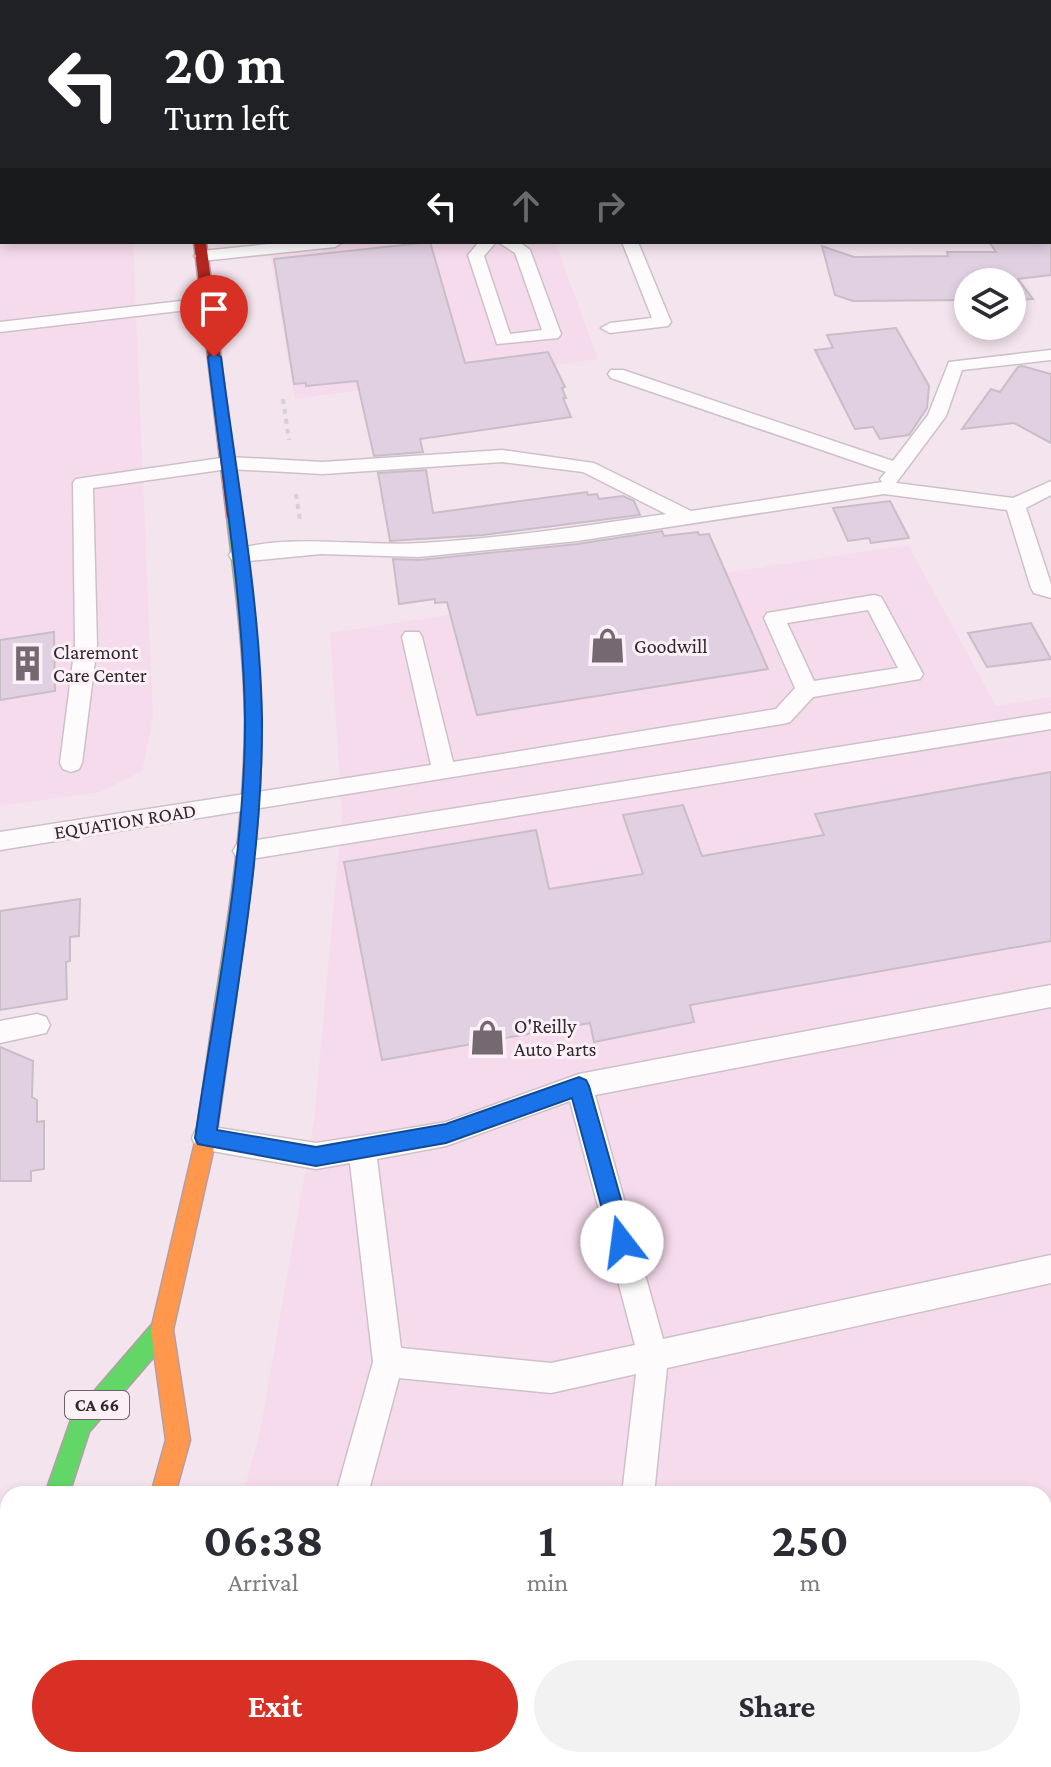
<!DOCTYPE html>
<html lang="en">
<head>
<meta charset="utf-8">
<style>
  body { margin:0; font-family:"Crimson Pro",serif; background:#f2f2f3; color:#2b2b33; height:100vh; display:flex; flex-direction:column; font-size:30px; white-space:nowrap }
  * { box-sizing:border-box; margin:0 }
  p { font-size:26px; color:#7c7c81 }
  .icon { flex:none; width:44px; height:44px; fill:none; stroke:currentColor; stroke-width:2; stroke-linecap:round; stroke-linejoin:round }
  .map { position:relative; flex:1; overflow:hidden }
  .drawer { position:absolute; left:0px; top:1486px; width:1052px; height:282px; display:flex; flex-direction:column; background:#fff; border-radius:24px 24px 0 0; box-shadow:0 4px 12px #0003 }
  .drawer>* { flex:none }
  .top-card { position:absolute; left:0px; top:0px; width:1052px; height:244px; box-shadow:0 4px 12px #0003; background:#202124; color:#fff; overflow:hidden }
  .fabs { position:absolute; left:954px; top:268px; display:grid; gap:16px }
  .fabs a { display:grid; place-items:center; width:72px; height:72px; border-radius:50%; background:#fff; box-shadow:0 4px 12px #0003; font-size:40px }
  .pin { position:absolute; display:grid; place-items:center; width:68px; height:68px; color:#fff; margin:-82px -34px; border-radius:50% 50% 50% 0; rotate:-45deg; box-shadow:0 0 8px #0007 }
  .pin .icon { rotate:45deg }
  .me { position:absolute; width:88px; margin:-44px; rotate:345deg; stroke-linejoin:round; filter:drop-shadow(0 0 6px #0008) }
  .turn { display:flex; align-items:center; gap:28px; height:168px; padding:0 32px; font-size:36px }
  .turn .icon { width:104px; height:104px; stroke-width:2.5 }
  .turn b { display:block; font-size:56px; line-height:68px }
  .lanes { display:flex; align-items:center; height:76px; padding:0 32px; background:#0003; justify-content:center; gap:40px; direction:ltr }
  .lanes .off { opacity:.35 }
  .eta { display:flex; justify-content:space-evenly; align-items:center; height:136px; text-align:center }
  .eta b { font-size:48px; font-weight:700; line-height:56px }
  .cta { display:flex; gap:16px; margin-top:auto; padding:16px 32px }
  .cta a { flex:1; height:92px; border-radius:48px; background:#d93025; color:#fff; font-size:32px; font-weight:700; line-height:92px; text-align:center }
  .cta a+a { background:#f2f2f3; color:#2b2b33 }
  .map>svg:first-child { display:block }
</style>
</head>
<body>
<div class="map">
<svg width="1051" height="1767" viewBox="0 0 1051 1767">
  <rect width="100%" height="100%" fill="#f4e4ee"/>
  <g fill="#f6dbec">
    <path d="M228,0h605l1,2h-605z"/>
    <path d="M0,223l2,19h131l20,476 -11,53 -42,21 -100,14z"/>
    <path d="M268,242h287l43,117 -303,40z"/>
    <path d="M908,545l88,161 55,-9v1070h-884l2,-7h875v-266h-801l17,-62 54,-311 28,-308 -12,-180z"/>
  </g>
  <g fill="#e1d0e2" stroke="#c8bec7" stroke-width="2">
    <path d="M1051,238v37l-33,4 15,20 -21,1v-18h-44v18l-115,1 -18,-6 -13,-49 32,11 94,-1 -1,-4h49l-7,-10h61z"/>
    <path d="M430,242l35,121 83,-11 17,35 -3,1 4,10h-3l8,19 -151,22 3,13 -49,4 -17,-75 -51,5v-3l-12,1 -20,-125z"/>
    <path d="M896,328l33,58 -2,22 -18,27 -29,4 -7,-12 -18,2 -40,-79 18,-2 -6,-13z"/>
    <path d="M1022,366l29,8v69l-37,-20 -52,6 29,-40 9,3 18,-25z"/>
    <path d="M426,470l7,43 154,-21 1,3 9,-1 2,5 24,-3 11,5 6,14 -157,20 -93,6 -12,-68z"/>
    <path d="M890,501l19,37 -38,5 -2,-5 -21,3 -15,-33z"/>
    <path d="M662,531l2,5 34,-4 1,3 10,-1 59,135 -291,46 -30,-113 -12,1v-4l-36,5 -6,-45 26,1 158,-16z"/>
    <path d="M1031,623l20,36 -64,8 -19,-34z"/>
    <path d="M54,632l1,59 -55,9v-60z"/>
    <path d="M1051,772v169l-361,64 4,17 -100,20 -4,-19 -208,37 -38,-198 192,-32 13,59 94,-15 -20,-59 60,-10 19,51 122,-21 -9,-21z"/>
    <path d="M80,899l-1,37 -9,1v24l-4,1 1,37 -67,11v-99z"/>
    <path d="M0,1047l33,14 -1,36 5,3v22l7,-1v48l-13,2v10h-31z"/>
  </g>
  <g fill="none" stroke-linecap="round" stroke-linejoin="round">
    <defs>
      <g id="lane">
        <path d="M2,0h38l-38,4z"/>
        <rect x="64" y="0" width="14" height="2"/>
        <path d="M272,0h14l1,2h-14z"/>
        <path d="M386,0h43l-45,2z"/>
        <path d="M486,0h14l1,2h-14z"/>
        <path d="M556,0h14l1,2h-14z"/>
        <path d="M649,0h14l2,2h-14z"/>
        <path d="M723,0h14l1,2h-14z"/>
        <path d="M792,0h14l2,2h-14z"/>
        <rect x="0" y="29" width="2" height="8"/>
        <rect x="0" y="153" width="2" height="10"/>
        <rect x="0" y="201" width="2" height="10"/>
        <path d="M289,242h54l-8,5 -133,14 -8,-5 8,-5z"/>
        <path d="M479,242h17l-12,14 26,78 32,-4 -27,-77 -17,-11h21l11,8 31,84 -3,4 -61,6 -29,-89z"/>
        <path d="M622,242h16l33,80 -3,4 -58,7 -9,-5 9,-5 42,-5z"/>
        <path d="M207,298l8,5 -2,4 -213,25v-10z"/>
        <path d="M1051,350v10l-89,10 -16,46 -50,67 117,15 38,-17v14l-25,13 25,76v14l-17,-5 -3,-5 -24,-78 -123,-16 -307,47 -158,16 -98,-3 -82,8 -7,-2 -3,-5 3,-5c62,-17 127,-3 190,-7 82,-5 163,-17 244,-29l-83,-42 -81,-10 -179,12 -95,-5 -135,19 4,157 -15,118 -3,6 -8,3 -8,-3 -3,-6 15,-118 -2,-162 3,-4 152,-22 95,5 179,-12 92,13 97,48 191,-29 -2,-3 6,-7 -275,-94 -3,-4 3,-4h12l270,91 35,-46 21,-53z"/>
        <path d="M874,595l7,2 3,5 39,72 -3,5 -107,18 -23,25 -8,2 -782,126v-18l431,-67 -29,-128 3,-5h14l3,5 31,125 323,-53 19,-21 -31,-70 3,-5zM868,610l30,58 -84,13 -27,-58z"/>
        <path d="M1051,713v16l-806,131 -8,-2 -4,-7 4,-7 8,-2z"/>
        <path d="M1051,985v22l-456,88 68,244 388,-84v28l-384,85 -13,126h-32l14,-120 -85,19 -152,-15 -31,116h-32l37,-132 -23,-199 -34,6 -110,-19 -10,-3 -4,-9 4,-9 10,-3 110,17 46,-7 84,-14 133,-48zM570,1101l65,244 -84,18 -150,-15 -24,-189 69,-13z"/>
        <path d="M37,1014l9,3 4,8 -4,8 -46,10v-22z"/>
        <path d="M0,1576l8,2v32l-8,-2z"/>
        <path d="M431,1760h59l2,7h-58z"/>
        <path d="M577,1760h34l-1,7h-34z"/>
        <path d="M672,1760h34l1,7h-34z"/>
      </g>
      <rect id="street" x="1050" y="181" width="1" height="18"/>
      <g id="fast">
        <path d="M234,512l7,5c9,67 19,134 20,201 2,96 -13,191 -26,286l-3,6 -7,2 -7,-2 -3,-6c15,-95 30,-190 30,-286 -1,-67 -10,-134 -18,-201z"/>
        <path d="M162,1319l8,3 3,8 -3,8 -81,94 -20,62h-24l27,-77 82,-95z"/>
      </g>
      <path id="slow" d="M225,996l7,2 3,6 -19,134 -43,192 17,110 -15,54h-24l15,-54 -15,-110 45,-192 19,-134 3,-6z"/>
      <g id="jam">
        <rect x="165" y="0" width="10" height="2"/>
        <path d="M194,242h12l35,275 -7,5 -7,-5z"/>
        <path d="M8,1622v44l-8,4v-45z"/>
        <path d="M72,1760h26l-2,7h-26z"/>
      </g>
    </defs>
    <use href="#lane" stroke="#cdc1c8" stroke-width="3"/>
    <use href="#street" stroke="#cdc1c8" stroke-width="3"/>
    <use href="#fast" stroke="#b49ea6" stroke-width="3"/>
    <use href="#slow" stroke="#b49ea6" stroke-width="3"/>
    <use href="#jam" stroke="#b49ea6" stroke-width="3"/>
    <g stroke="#d6d2d4" stroke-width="4" stroke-dasharray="5 5" stroke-linecap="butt">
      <path d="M283,399l6,41"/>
      <path d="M296,494l4,26"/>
    </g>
    <use href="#lane" fill="#fdfbfc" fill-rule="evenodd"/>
    <use href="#street" fill="#fdfbfc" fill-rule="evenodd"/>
    <use href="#fast" fill="#63d668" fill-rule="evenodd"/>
    <use href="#slow" fill="#ff974d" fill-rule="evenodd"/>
    <use href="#jam" fill="#b3261e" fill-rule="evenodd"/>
  </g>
  <path fill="#1a73e8" stroke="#114b97" stroke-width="2" d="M214,353l7,4c15,119 39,241 41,362 1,137 -27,276 -45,411l99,17 130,-23 133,-47 7,3 3,6 44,156 -3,8 -8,3 -8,-3 -3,-8 -39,-144 -126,45 -130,23 -118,-22 -3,-6c20,-135 51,-285 50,-421 -2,-120 -23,-241 -37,-360z"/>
  <defs>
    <symbol id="shop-bare" viewBox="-9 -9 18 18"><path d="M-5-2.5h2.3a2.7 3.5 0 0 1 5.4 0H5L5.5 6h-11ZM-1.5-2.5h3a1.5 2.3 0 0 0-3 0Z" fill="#756870" stroke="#fcf0f7" stroke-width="2.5" paint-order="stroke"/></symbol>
    <symbol id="building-bare" viewBox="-9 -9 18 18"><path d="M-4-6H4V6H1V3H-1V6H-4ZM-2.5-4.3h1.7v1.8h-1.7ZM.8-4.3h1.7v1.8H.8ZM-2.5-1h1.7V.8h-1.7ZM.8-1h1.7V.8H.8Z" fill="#756870" stroke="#fcf0f7" stroke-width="2.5" paint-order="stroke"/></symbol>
  </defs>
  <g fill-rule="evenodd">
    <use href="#shop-bare" x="582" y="620" width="51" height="51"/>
    <use href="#building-bare" x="2" y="638" width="51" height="51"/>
    <use href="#shop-bare" x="462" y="1012" width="51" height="51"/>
  </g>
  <g text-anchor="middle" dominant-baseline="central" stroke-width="6" stroke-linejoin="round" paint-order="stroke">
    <rect fill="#fcf0f7" stroke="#6e6369" stroke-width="2" x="65" y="1391" width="64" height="28" rx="6"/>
    <g font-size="18" font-weight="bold" fill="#31262c">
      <text x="97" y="1405">CA 66</text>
    </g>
    <g font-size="20" fill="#31262c" stroke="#fcf0f7" text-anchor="start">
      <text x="634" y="646">Goodwill</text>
      <text x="53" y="652">Claremont<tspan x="53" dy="23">Care Center</tspan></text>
      <text x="514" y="1026">O'Reilly<tspan x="514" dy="23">Auto Parts</tspan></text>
    </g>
    <g font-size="20" fill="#31262c" stroke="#fcf0f7">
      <text transform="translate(125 821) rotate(-9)">EQUATION ROAD</text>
    </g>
  </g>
</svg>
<div class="fabs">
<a><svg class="icon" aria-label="layers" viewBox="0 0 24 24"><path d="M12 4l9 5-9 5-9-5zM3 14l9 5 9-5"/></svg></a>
</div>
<div class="pin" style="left:214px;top:357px;background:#d93025"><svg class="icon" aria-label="arrive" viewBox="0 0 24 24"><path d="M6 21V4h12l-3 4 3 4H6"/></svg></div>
<svg class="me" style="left:622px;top:1242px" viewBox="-20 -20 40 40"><circle r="19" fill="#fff"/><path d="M0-13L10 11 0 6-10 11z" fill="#1a73e8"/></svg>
<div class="top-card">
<div class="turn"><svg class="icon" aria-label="left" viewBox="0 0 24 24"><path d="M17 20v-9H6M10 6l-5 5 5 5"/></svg><div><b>20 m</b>Turn left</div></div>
<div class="lanes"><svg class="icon" aria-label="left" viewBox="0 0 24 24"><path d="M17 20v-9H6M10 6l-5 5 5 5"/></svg><svg class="icon off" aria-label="ahead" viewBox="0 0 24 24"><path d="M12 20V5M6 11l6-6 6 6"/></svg><svg class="icon off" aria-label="right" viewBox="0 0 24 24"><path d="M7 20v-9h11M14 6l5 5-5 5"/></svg></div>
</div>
<section class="drawer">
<div class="eta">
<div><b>06:38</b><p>Arrival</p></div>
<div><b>1</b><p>min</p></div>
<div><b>250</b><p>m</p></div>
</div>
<div class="cta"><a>Exit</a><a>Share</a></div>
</section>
</div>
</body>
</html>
